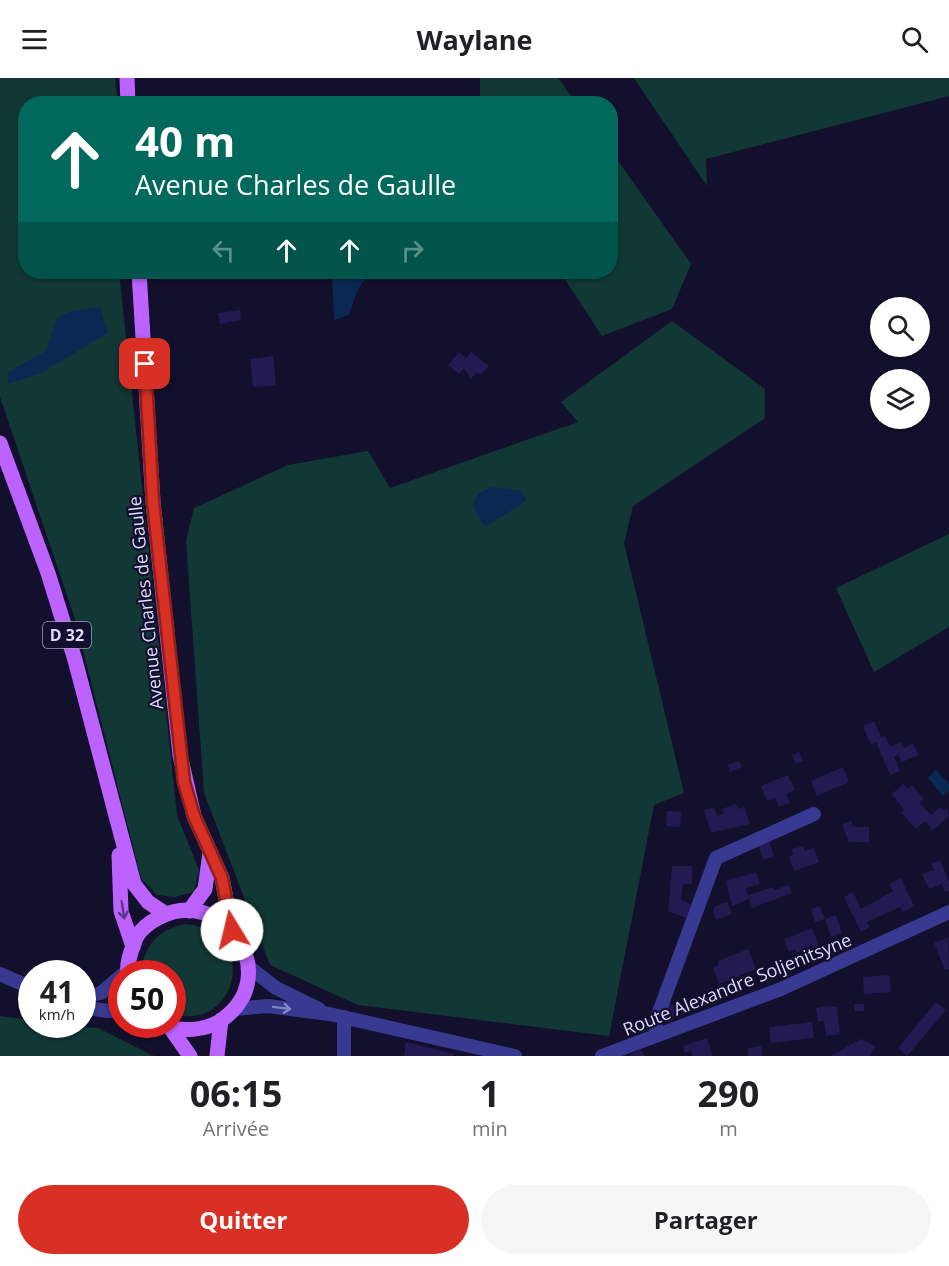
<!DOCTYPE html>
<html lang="fr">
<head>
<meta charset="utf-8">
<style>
  body { margin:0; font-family:"Open Sans",sans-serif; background:#f6f6f6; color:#202124; height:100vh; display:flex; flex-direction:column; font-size:22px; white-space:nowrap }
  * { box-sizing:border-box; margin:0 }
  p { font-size:20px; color:#757577 }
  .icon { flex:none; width:33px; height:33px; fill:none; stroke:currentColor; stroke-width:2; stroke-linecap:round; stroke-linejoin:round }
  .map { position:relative; height:978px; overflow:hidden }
  .drawer { display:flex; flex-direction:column; background:#fff; flex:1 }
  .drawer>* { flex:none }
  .top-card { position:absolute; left:18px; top:18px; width:600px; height:183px; border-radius:24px; box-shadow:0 2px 4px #0004; background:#00695c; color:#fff; overflow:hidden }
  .controls { position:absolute; left:870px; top:219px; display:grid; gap:12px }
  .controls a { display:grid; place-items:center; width:60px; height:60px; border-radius:50%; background:#fff; box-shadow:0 2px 4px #0004; font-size:30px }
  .speed { position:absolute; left:18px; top:882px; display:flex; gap:12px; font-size:30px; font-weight:700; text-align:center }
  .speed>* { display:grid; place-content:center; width:78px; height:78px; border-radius:50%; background:#fff; box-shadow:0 2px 4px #0004; line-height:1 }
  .speed small { font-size:15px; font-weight:400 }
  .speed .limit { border:9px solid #d22; background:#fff; color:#111 }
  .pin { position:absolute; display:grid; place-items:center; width:51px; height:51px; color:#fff; margin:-26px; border-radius:12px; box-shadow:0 3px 9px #0006 }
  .me { position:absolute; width:66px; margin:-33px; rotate:351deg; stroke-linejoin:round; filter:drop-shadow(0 0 4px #0008) }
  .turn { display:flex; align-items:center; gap:21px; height:126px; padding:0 18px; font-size:27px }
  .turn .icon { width:78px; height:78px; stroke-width:2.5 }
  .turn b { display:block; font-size:42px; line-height:51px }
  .lanes { display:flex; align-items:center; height:57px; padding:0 18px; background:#0003; justify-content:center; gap:30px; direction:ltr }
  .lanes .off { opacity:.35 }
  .eta { display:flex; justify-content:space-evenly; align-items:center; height:102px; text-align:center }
  .eta b { font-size:36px; font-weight:700; line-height:42px }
  .primary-button { display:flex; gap:12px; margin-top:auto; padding:12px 18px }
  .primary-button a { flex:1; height:69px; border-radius:36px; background:#d93025; color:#fff; font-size:24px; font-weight:700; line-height:69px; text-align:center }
  .primary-button a+a { background:#f6f6f6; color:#202124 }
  header { display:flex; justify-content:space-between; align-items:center; height:78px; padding:0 18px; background:#fff; font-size:27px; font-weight:700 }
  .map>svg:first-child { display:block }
</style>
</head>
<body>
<header><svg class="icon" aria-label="menu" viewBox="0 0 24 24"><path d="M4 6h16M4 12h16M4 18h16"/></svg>Waylane<svg class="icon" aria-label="search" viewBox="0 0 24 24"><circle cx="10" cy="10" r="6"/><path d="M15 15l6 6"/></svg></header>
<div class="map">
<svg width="949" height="978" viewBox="0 0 949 978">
  <rect width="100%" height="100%" fill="#13102e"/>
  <g fill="#123835">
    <path d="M0,0h115l3,25 -92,1v168h93l58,543 22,55 -5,22 -19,5 -18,-2 -16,-17 -66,-259 -75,-222z"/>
    <path d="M480,0h78l18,25h-96z"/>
    <path d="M634,0h315v18l-243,63 1,27z"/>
    <path d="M611,73l80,113 -19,45 -70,27 -42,-64h50z"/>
    <path d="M672,243l93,68v29l-132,88 -9,37 60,250 -30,12 -45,231 -251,-31 -88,-40 -66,-172 -18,-252 8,-33 94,-43 80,-14 22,37 188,-66 -17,-20z"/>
    <path d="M949,456v93l-75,45 -38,-84z"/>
    <path d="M186,846c75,7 52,109 -13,90l-1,-40 -30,-1 -1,-2c4,-27 18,-42 45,-47z"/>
    <path d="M0,938l31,4 1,4 66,4 56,28h-154z"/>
  </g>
  <g fill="#092953">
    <path d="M332,194h83l-50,7 -7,10 -9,26 -15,5z"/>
    <path d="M100,229l8,26 -67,40 -33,11v-11l3,-3 35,-19 11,-33 14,-7z"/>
    <path d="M491,409l28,3 7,9c-3,7 -30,19 -40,28l-10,-14 -3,-9 5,-10z"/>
    <path d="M936,692l13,14v6l-6,6 -15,-18z"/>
  </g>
  <g fill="#221a50">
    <path d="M281,194h21l1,6 -22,-1z"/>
    <path d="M240,232l1,10 -21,4 -2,-11z"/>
    <path d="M459,274l7,6 5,-6 18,14 -8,9 -4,-3 -6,7 -7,-11 -5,6 -11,-9z"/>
    <path d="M273,278l3,29 -23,2 -3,-28z"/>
    <path d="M874,643l7,16 4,-1 5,11 11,-5 3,6 9,-5 6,12 -17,7 -4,-7 -4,2 6,14 -10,4 -14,-33 -5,3 -8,-19z"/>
    <path d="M799,674l4,9 -7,3 -4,-9z"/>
    <path d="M739,683l3,6 -12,5 -2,-7z"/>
    <path d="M843,689l6,15 -32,14 -6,-15z"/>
    <path d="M788,697l7,15 -9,4 4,9 -11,4 -4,-9 -8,3 -6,-15z"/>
    <path d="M903,706l5,5 4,-4 12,14 -5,4 12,12 9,-8 4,4 3,-3 2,8 -16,14 -8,-9 -9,8 -15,-17 3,-2 -12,-16z"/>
    <path d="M736,726l2,5 6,-2 6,17 -39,9 -7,-23 10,-3 3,9 7,-2 -2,-5z"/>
    <path d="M667,733l14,1 -1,15 -14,-1z"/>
    <path d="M851,743l2,6h16v15h-20l-7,-17z"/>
    <path d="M769,763l5,15 -11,4 -5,-16z"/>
    <path d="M803,768l2,5 9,-3 5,14 -25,9 -5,-14 4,-2 -1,-6z"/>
    <path d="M940,782l9,22v9l-4,1 -3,-8 -13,5 -7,-15 12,-4 -3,-6z"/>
    <path d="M672,788h20v18h-9l-2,16 10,4 -5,14 -18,-7z"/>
    <path d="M756,794l4,12 -15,5 3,6 25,-8 1,3 15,-5 3,8 -40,15 -3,-9 -17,7 -6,-25z"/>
    <path d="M901,800l13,28 -11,6 -3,-5 -33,15 3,5 -9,5 -17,-35 9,-5 8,17 32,-18 -4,-7z"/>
    <path d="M727,824l5,12 -16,6 -3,-9 2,-5z"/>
    <path d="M820,828l5,13 11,-4 6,18 -11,4 -6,-18 -10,3 -4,-13z"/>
    <path d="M812,850l7,18 -6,2 -1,-3 -16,8 -1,-4 -6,3 -5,-13z"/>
    <path d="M948,859l1,32 -4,1 -11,-27z"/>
    <path d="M748,871l8,20 -37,15 -6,-16 6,-3 -1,-4z"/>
    <path d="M889,897l2,17 -27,2 -1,-17z"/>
    <path d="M936,924l10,8 -39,46 -9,-8z"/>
    <path d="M669,925l8,4 -4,12 -9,-3z"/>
    <path d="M854,926h10v7h-9z"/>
    <path d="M830,928l7,1 3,27 -14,2 -2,-15 -6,1 -2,-14z"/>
    <path d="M812,944l2,16 -43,5 -2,-16z"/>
    <path d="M707,960l6,18h-21l-1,-5 -6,2 -2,-7z"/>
    <path d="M861,961l14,7 -5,10h-40z"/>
    <path d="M406,964l48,12 -1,2h-49z"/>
    <path d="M761,968l1,10h-14v-8z"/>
    <path d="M640,971l5,7h-17z"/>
  </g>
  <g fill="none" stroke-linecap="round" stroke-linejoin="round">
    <g stroke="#383990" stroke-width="14">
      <path d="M249,889l27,21 43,21"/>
      <path d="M0,896l32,14"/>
      <path d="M82,919l19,-4 21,-18"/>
      <path d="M82,929l25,4h15"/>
      <path d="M234,931l34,-3 61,8 186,42"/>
      <path d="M657,956l-2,-11 61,-165 98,-44"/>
      <path d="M344,978v-39"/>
      <path d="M602,978l179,-67 168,-77"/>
    </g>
    <g stroke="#bc63ff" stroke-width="15">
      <path d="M127,0l1,26"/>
      <path d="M139,194l14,230 27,253 14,61 28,62 10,52"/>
      <path d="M0,365l48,130 27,87 59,224 14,18 18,12"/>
      <path d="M119,777l2,56 12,36"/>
      <path d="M189,833l16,-22 5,-36"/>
      <path d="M128,896c-2,-12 4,-25 8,-36 5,-10 14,-16 24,-21 62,-32 125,57 63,102 -16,12 -44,14 -61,5"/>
      <path d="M171,951l19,27"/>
      <path d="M217,978l4,-36"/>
    </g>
  </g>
  <defs><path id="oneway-shaft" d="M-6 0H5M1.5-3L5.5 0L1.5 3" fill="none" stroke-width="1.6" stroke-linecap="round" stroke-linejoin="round" transform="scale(1.5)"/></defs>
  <use stroke="#5f358c" href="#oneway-shaft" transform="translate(123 832) rotate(81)"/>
  <use stroke="#8382c2" href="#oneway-shaft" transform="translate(282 930) rotate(7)"/>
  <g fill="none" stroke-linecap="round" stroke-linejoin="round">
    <defs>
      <path id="route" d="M145,286l8,138 31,280 10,34 28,62 10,52"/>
    </defs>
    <use href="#route" stroke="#8d1f18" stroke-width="15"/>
    <use href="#route" stroke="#d93025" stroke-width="10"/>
  </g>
  <g text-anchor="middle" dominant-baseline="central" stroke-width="4.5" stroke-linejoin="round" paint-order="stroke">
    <rect fill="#13102e" stroke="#a19fc0" stroke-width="1.5" x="43" y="544" width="48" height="26" rx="4.5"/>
    <g font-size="16" font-weight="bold" fill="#dedcff">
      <text x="67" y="557">D 32</text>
    </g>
    <g font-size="18" fill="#dedcff" stroke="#13102e">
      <text transform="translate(145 525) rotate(-96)">Avenue Charles de Gaulle</text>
      <text transform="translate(737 906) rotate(-22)">Route Alexandre Soljenitsyne</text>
    </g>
  </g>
</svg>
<div class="controls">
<a><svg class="icon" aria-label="search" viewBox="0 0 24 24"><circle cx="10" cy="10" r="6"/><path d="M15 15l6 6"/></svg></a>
<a><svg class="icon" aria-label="layers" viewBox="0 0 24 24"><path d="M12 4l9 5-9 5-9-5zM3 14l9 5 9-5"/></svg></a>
</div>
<div class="speed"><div>41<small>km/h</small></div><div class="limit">50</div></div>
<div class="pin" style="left:145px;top:286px;background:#d93025"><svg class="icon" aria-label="arrive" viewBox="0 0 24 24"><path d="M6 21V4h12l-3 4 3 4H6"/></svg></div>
<svg class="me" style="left:232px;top:852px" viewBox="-20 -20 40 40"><circle r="19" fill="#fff"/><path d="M0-13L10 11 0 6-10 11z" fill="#d93025"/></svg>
<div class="top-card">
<div class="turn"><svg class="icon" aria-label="ahead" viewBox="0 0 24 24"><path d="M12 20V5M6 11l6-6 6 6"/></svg><div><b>40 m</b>Avenue Charles de Gaulle</div></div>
<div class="lanes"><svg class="icon off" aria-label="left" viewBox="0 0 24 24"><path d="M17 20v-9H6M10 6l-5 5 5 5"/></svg><svg class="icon" aria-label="ahead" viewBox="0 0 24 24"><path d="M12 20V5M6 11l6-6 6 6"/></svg><svg class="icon" aria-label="ahead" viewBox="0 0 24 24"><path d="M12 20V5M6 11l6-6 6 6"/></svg><svg class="icon off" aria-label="right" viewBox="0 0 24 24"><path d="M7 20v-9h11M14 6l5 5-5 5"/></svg></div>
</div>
</div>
<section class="drawer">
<div class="eta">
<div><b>06:15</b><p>Arrivée</p></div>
<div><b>1</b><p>min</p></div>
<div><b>290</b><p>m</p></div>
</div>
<div class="primary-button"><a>Quitter</a><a>Partager</a></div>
</section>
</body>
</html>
